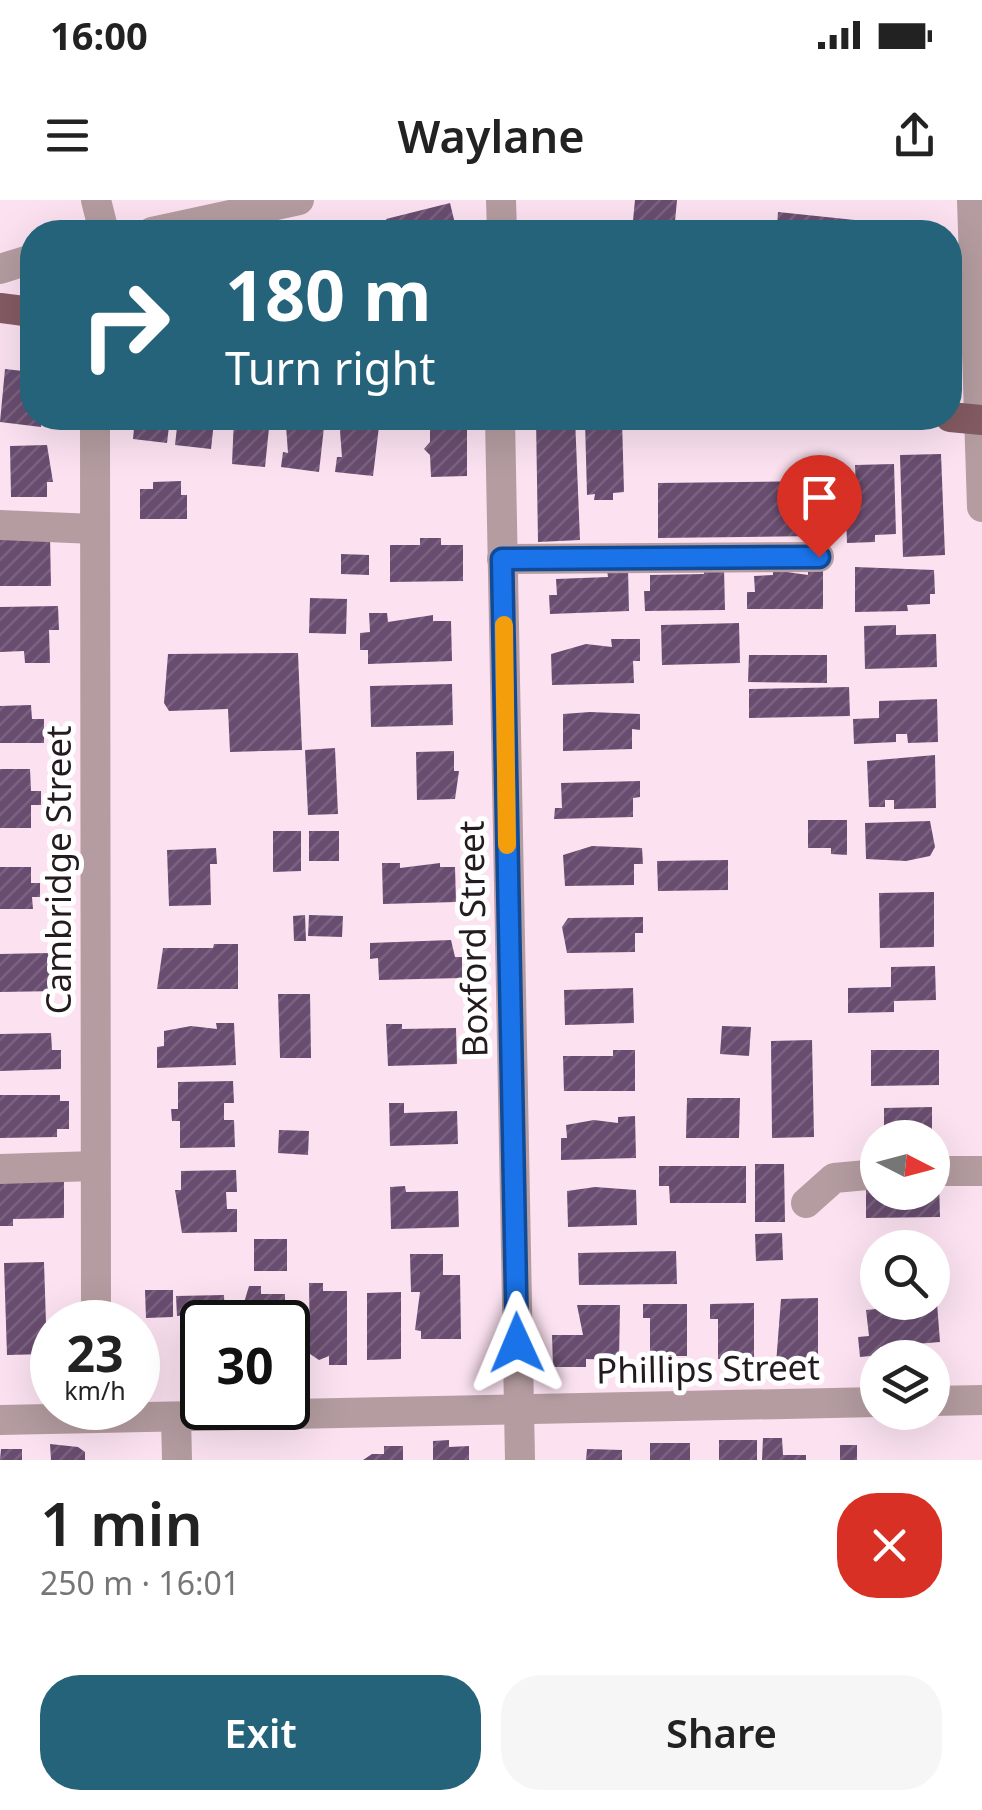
<!DOCTYPE html>
<html lang="en">
<head>
<meta charset="utf-8">
<style>
  body { margin:0; font-family:"Noto Sans",sans-serif; background:#f6f6f6; color:#222; height:100vh; display:flex; flex-direction:column; font-size:38px; white-space:nowrap }
  * { box-sizing:border-box; margin:0 }
  p { font-size:32px; color:#767676 }
  .icon { flex:none; width:55px; height:55px; fill:none; stroke:currentColor; stroke-width:2; stroke-linecap:round; stroke-linejoin:round }
  .map { position:relative; height:1260px; overflow:hidden }
  .panel { display:flex; flex-direction:column; background:#fff; flex:1 }
  .panel>* { flex:none }
  .banner { position:absolute; left:20px; top:20px; width:942px; height:210px; border-radius:40px; box-shadow:0 10px 40px #0002; background:#246379; color:#fff; overflow:hidden }
  .needle { width:65px; rotate:96deg }
  .fabs { position:absolute; left:860px; top:920px; display:grid; gap:20px }
  .fabs a { display:grid; place-items:center; width:90px; height:90px; border-radius:50%; background:#fff; box-shadow:0 10px 40px #0002; font-size:50px }
  .speed { position:absolute; left:30px; top:1100px; display:flex; gap:20px; font-size:50px; font-weight:700; text-align:center }
  .speed>* { display:grid; place-content:center; width:130px; height:130px; border-radius:50%; background:#fff; box-shadow:0 10px 40px #0002; line-height:1 }
  .speed small { font-size:25px; font-weight:400 }
  .speed .limit { border:5px solid #111; border-radius:15px; background:#fff; color:#111 }
  .pin { position:absolute; display:grid; place-items:center; width:85px; height:85px; color:#fff; margin:-102px -42px; border-radius:50% 50% 50% 0; rotate:-45deg; box-shadow:0 0 10px #0007 }
  .pin .icon { rotate:45deg }
  .me { position:absolute; width:110px; margin:-55px; rotate:359deg; stroke-linejoin:round; filter:drop-shadow(0 0 8px #0008) }
  .turn { display:flex; align-items:center; gap:35px; height:210px; padding:0 40px; font-size:45px }
  .turn .icon { width:130px; height:130px; stroke-width:2.5 }
  .turn b { display:block; font-size:70px; line-height:85px }
  .round { display:grid; place-items:center; flex:none; width:105px; height:105px; border-radius:40px; background:#f6f6f6 }
  .overview { display:flex; align-items:center; justify-content:space-between; height:170px; padding:0 40px }
  h1 { font-size:60px; font-weight:600; line-height:75px }
  .primary-button { display:flex; gap:20px; margin-top:auto; padding:20px 40px }
  .primary-button a { flex:1; height:115px; border-radius:40px; background:#246379; color:#fff; font-size:40px; font-weight:600; line-height:115px; text-align:center }
  .primary-button a+a { background:#f6f6f6; color:#222 }
  .status { display:flex; justify-content:space-between; align-items:center; height:70px; padding:0 50px; background:#fff; direction:ltr }
  .status svg { height:28px; fill:currentColor }
  header { display:flex; justify-content:space-between; align-items:center; height:130px; padding:0 40px; background:#fff; font-size:45px; font-weight:600 }
  .map>svg:first-child { display:block }
</style>
</head>
<body>
<div class="status"><b>16:00</b><svg viewBox="0 0 49 12"><path d="M0 12V9h3v3zM5 12V6h3v6zM10 12V3h3v9zM15 12V0h3v12zM26 1h20v11H26zM47 4h2v5h-2z"/></svg></div>
<header><svg class="icon" aria-label="menu" viewBox="0 0 24 24"><path d="M4 6h16M4 12h16M4 18h16"/></svg>Waylane<svg class="icon" aria-label="share" viewBox="0 0 24 24"><path d="M12 15V3M7 8l5-5 5 5M5 13v7h14v-7"/></svg></header>
<div class="map">
<svg width="982" height="1260" viewBox="0 0 982 1260">
  <defs>
    <pattern id="building-hatch" width="6" height="6" patternUnits="userSpaceOnUse" patternTransform="scale(2.5)"><rect width="6" height="6" fill="#694d70"/><path d="M-1 1l2-2M0 6l6-6M5 7l2-2" fill="none" stroke="#7a637f"/></pattern>
  </defs>
  <rect width="100%" height="100%" fill="#fce2f1"/>
  <g fill="url(#building-hatch)">
    <path d="M635,0h42l-3,32 -42,-1z"/>
    <path d="M450,3l7,29h-68l-3,-13z"/>
    <path d="M778,12l96,10 -1,10h-134l1,-10 37,4z"/>
    <path d="M5,169l27,3v46h10l-1,9 -41,-5z"/>
    <path d="M135,218h35l-3,25 -34,-4z"/>
    <path d="M178,218h30v4h6l-3,27 -36,-4z"/>
    <path d="M234,218h36l-5,49 -33,-3z"/>
    <path d="M291,218h34l-6,54 -38,-5 2,-15 5,1 -2,-27z"/>
    <path d="M346,218h34l-7,58 -38,-4 2,-15h5l-2,-26z"/>
    <path d="M422,218h45v58l-36,1 -1,-22 -6,-6 6,-7v-14l-9,-1z"/>
    <path d="M536,218h39l5,122 -42,2z"/>
    <path d="M622,220l2,72 -11,1v7h-19l1,-6 -8,1 -2,-74z"/>
    <path d="M47,245l6,37h-6v15h-36l-1,-51z"/>
    <path d="M941,254l4,101 -42,2 -3,-102z"/>
    <path d="M894,264l2,70 -21,1v7l-28,1 -1,-26h11l-2,-52z"/>
    <path d="M181,281v14h6v24h-47v-30h13v-7z"/>
    <path d="M818,281l2,55 -162,2v-55z"/>
    <path d="M50,337l1,49h-51v-48z"/>
    <path d="M420,338h21v7h22v36l-73,1v-37h30z"/>
    <path d="M341,354l28,1v20l-28,-1z"/>
    <path d="M808,367h15v42h-76v-17h8l-1,-16 19,-1v-5l35,5z"/>
    <path d="M855,367l79,3 1,24h-5v10l-23,1 1,6 -53,1z"/>
    <path d="M724,368l1,42 -80,1 -1,-20h6v-16l54,-1v-5z"/>
    <path d="M628,369l1,42 -79,3 -1,-19h8l-1,-16 52,-2 -1,-7z"/>
    <path d="M310,398l37,1 -1,35 -37,-1z"/>
    <path d="M58,406l1,24h-10l1,33h-25l-1,-12 -24,1v-45z"/>
    <path d="M369,413h18l1,9 45,-7v6h18l1,40 -84,3v-14h-8v-17l10,-1z"/>
    <path d="M739,423l1,40 -78,2 -1,-40z"/>
    <path d="M896,425v10l40,-1 1,33 -72,2 -1,-43z"/>
    <path d="M611,439h29v22h-7l1,22 -82,2 -1,-31 35,-10 26,3z"/>
    <path d="M298,453l4,97 -72,2 -2,-43 -59,2 -5,-8 4,-49z"/>
    <path d="M749,455h78v28l-79,-1z"/>
    <path d="M452,484l1,41 -82,2 -1,-41z"/>
    <path d="M849,487l1,29 -101,2v-29z"/>
    <path d="M937,499l1,43 -30,1 -1,-9h-11v8l-42,2 -1,-25 26,-1v-17z"/>
    <path d="M31,505l1,14h12v24h-44v-37z"/>
    <path d="M590,512l50,2v16l-8,-1v20l-69,2v-37z"/>
    <path d="M335,548l3,66 -30,1 -3,-65z"/>
    <path d="M454,551v20h5l-4,28 -38,1 -1,-48z"/>
    <path d="M935,555l1,53 -42,1v-9h-9v7h-16l-2,-46z"/>
    <path d="M0,569h30l1,22h10v14h-10v23h-31z"/>
    <path d="M640,581v16l-7,1v19l-79,2 1,-11h7l-1,-25z"/>
    <path d="M808,620h39v35l-16,-1v-6h-23z"/>
    <path d="M930,621l5,26 -5,9 -24,5 -40,-2 -1,-36z"/>
    <path d="M273,631h28v40l-28,1z"/>
    <rect x="309" y="631" width="30" height="30"/>
    <path d="M592,646l50,2 1,16h-9v21l-69,1 -2,-31z"/>
    <path d="M216,648l1,16h-7l1,41 -42,1 -2,-56z"/>
    <path d="M728,660v30l-70,1 -1,-30z"/>
    <path d="M382,663h18v5l40,-5v4h15l1,35 -73,2z"/>
    <path d="M0,667h31v16h9v14h-8l1,12h-33z"/>
    <path d="M934,692v55l-54,1 -1,-55z"/>
    <path d="M305,715l1,26h-12l-1,-25z"/>
    <path d="M309,715l34,1 -1,21 -34,-1z"/>
    <path d="M643,717v16h-8v19l-68,1 -5,-26 6,-9z"/>
    <path d="M451,740l4,17h7v21l-83,2 -1,-22 -8,1v-16z"/>
    <path d="M214,744h24v45h-81l6,-41h50z"/>
    <path d="M49,753v18h11v20l-60,1v-38z"/>
    <path d="M935,766l1,34 -42,1v11l-46,1v-25l43,-1v-20z"/>
    <path d="M633,788l1,35 -69,2 -1,-35z"/>
    <path d="M278,794h32l1,64h-31z"/>
    <path d="M216,823h18l2,42 -79,3v-21l7,-1v-15l27,-5 26,3z"/>
    <path d="M386,824h16v5l54,-1 1,36 -69,2z"/>
    <path d="M722,826l29,1 -2,29 -29,-2z"/>
    <path d="M51,833l1,17h9v19l-61,2v-37z"/>
    <path d="M812,840l2,97 -42,1 -1,-97z"/>
    <path d="M613,850h22v41h-71l-1,-35h50z"/>
    <path d="M871,850h68v35l-68,1z"/>
    <path d="M233,881l1,22h-10v17h10l1,27 -55,1v-27h-8l-1,-12h7v-27z"/>
    <path d="M0,895h60v6h9v28h-12v8l-57,1z"/>
    <path d="M687,898h53l-1,40h-53z"/>
    <path d="M389,903h15v10l53,-2 1,33 -68,2z"/>
    <path d="M932,907v31h-48v-30z"/>
    <path d="M635,916l1,42 -75,2v-22h6l-1,-13 28,-5 24,3v-6z"/>
    <path d="M279,930l30,1 -1,24 -30,-2z"/>
    <path d="M755,964h29l1,58h-30z"/>
    <path d="M659,966h87v37h-76l-1,-17h-10z"/>
    <path d="M236,970l1,22h-11l1,17h10v23l-55,1 -7,-43h6v-19z"/>
    <path d="M0,980h64v38l-51,1v7h-13z"/>
    <path d="M932,982h7l1,35 -74,1v-35h12v9h54z"/>
    <path d="M405,986l1,6 52,-1 1,36 -68,2 -1,-42z"/>
    <path d="M595,987l41,3 1,35 -69,2 -1,-36z"/>
    <path d="M782,1033l1,27 -27,1 -1,-27z"/>
    <rect x="254" y="1039" width="33" height="32"/>
    <rect x="932" y="1048" width="6" height="34"/>
    <path d="M869,1049h9v34h-8z"/>
    <path d="M676,1051l1,33 -98,1 -1,-32z"/>
    <path d="M410,1054h33v21h17l1,64h-40v-8l-6,-1 5,-38h-9z"/>
    <path d="M44,1062l3,92 -40,1 -3,-92z"/>
    <path d="M309,1083h14v8h24v74h-18v-9l-10,4 -9,-6z"/>
    <path d="M249,1086h12v8h24v28h-34v-16h-8z"/>
    <path d="M145,1090h28v27l-27,1z"/>
    <path d="M401,1092v67l-34,1v-67z"/>
    <path d="M224,1095l1,27h-23v41l-15,1 -1,-49 -9,1 -1,-20z"/>
    <path d="M818,1098v66h-42l5,-65z"/>
    <path d="M754,1103v56h-36v-40h-8v-15z"/>
    <path d="M937,1103l3,39 -60,5 1,8 -21,2 -2,-20 11,-1 -3,-26z"/>
    <path d="M643,1104h44v52h-37v-38h-7z"/>
    <path d="M577,1105h43l-1,55 -33,-1v8h-33l-1,-32h31z"/>
    <path d="M763,1238h19l1,17h23v5h-44z"/>
    <path d="M449,1240v7l20,-1v14h-36v-19z"/>
    <rect x="719" y="1240" width="38" height="20"/>
    <rect x="650" y="1243" width="40" height="17"/>
    <path d="M50,1244l28,3 7,5v8h-34z"/>
    <rect x="840" y="1245" width="17" height="15"/>
    <path d="M384,1246h19v14h-40l9,-6h12z"/>
    <path d="M1,1249h21v11h-22z"/>
    <path d="M587,1249l35,1v10h-36z"/>
  </g>
  <g fill="none" stroke-linecap="round" stroke-linejoin="round">
    <g stroke="#b49ca0" stroke-width="30">
      <path d="M96,0l8,32"/>
      <path d="M501,0l1,32"/>
      <path d="M972,0l10,307"/>
      <path d="M152,32l147,-32"/>
      <path d="M0,69l32,-10"/>
      <path d="M95,218l1,904"/>
      <path d="M500,218l20,1042"/>
      <path d="M0,325l94,4"/>
      <path d="M502,359l317,-2"/>
      <path d="M0,969l95,-3"/>
      <path d="M932,971h50"/>
      <path d="M806,1003l28,-25 44,-4"/>
      <path d="M932,1201l50,-1"/>
      <path d="M176,1217l1,43"/>
      <path d="M0,1220l878,-18"/>
    </g>
    <g stroke="#845b63" stroke-width="30">
      <path d="M0,108l32,4"/>
      <path d="M950,217l32,3"/>
    </g>
  </g>
  <g fill="none" stroke-linecap="round" stroke-linejoin="round">
    <defs>
      <path id="route" d="M517,1143l-15,-784 317,-2"/>
    </defs>
    <use href="#route" stroke="#114b97" stroke-width="25"/>
    <use href="#route" stroke="#1a73e8" stroke-width="18"/>
    <path stroke="#f59e0b" stroke-width="18" d="M504,425l3,220"/>
  </g>
  <g text-anchor="middle" dominant-baseline="central" stroke-width="10" stroke-linejoin="round" paint-order="stroke">
    <g font-size="35" fill="#241b20" stroke="#fff">
      <text transform="translate(57 670) rotate(-90)">Cambridge Street</text>
      <text transform="translate(472 739) rotate(-91)">Boxford Street</text>
      <text transform="translate(708 1168) rotate(-1)">Phillips Street</text>
    </g>
  </g>
</svg>
<div class="fabs">
<a><svg class="needle" viewBox="-14 -14 28 28"><path d="M0-13l5 13h-10z" fill="#e53935"/><path d="M0 13l5-13h-10z" fill="#767676"/></svg></a>
<a><svg class="icon" aria-label="search" viewBox="0 0 24 24"><circle cx="10" cy="10" r="6"/><path d="M15 15l6 6"/></svg></a>
<a><svg class="icon" aria-label="layers" viewBox="0 0 24 24"><path d="M12 4l9 5-9 5-9-5zM3 14l9 5 9-5"/></svg></a>
</div>
<div class="speed"><div>23<small>km/h</small></div><div class="limit">30</div></div>
<div class="pin" style="left:819px;top:357px;background:#d93025"><svg class="icon" aria-label="arrive" viewBox="0 0 24 24"><path d="M6 21V4h12l-3 4 3 4H6"/></svg></div>
<svg class="me" style="left:517px;top:1143px" viewBox="-20 -20 40 40"><path d="M0-17L14 15 0 8-14 15z" fill="#1a73e8" stroke="#fff" stroke-width="4"/></svg>
<div class="banner">
<div class="turn"><svg class="icon" aria-label="right" viewBox="0 0 24 24"><path d="M7 20v-9h11M14 6l5 5-5 5"/></svg><div><b>180 m</b>Turn right</div></div>
</div>
</div>
<section class="panel">
<div class="overview"><div><h1>1 min</h1><p>250 m · 16:01</p></div><a class="round" style="background:#d93025;color:#fff"><svg class="icon" aria-label="close" viewBox="0 0 24 24"><path d="M6 6l12 12M18 6L6 18"/></svg></a></div>
<div class="primary-button"><a>Exit</a><a>Share</a></div>
</section>
</body>
</html>
